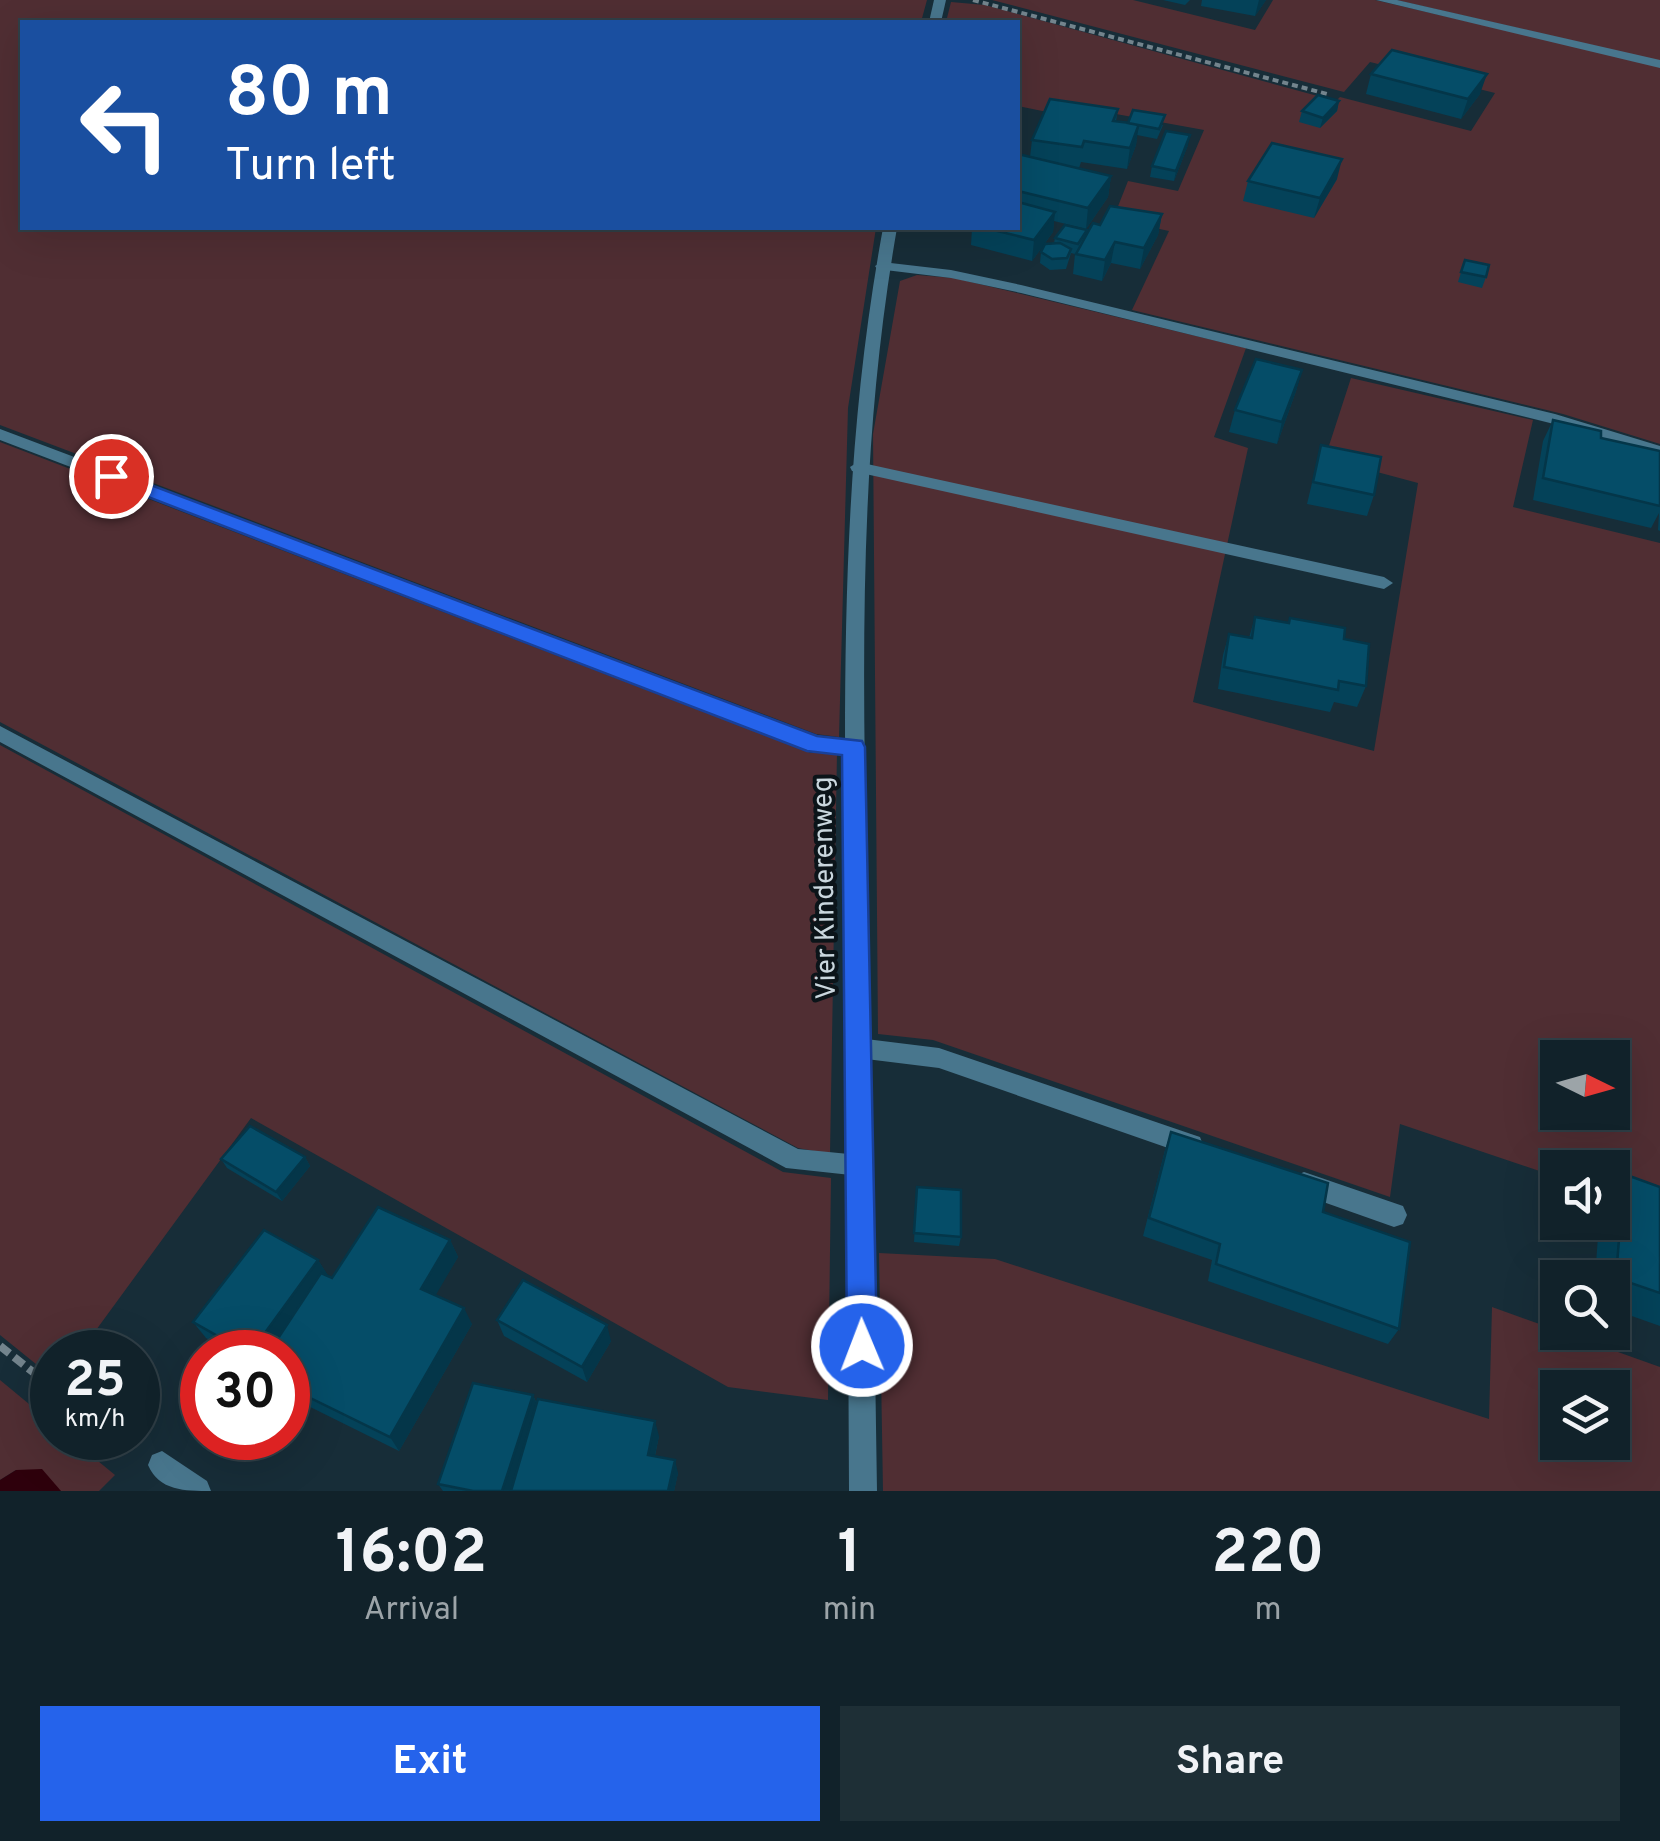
<!DOCTYPE html>
<html lang="en">
<head>
<meta charset="utf-8">
<style>
  body { margin:0; font-family:Overpass,sans-serif; background:#1e2f36; color:#f1f3f6; height:100vh; display:flex; flex-direction:column; font-size:38px; white-space:nowrap }
  * { box-sizing:border-box; margin:0 }
  p { font-size:32px; color:#9ca4a8 }
  .icon { flex:none; width:55px; height:55px; fill:none; stroke:currentColor; stroke-width:2; stroke-linecap:round; stroke-linejoin:round }
  .map { position:relative; height:1491px; overflow:hidden }
  .drawer { display:flex; flex-direction:column; background:#11222a; flex:1 }
  .drawer>* { flex:none }
  .hud { position:absolute; left:20px; top:20px; width:1000px; height:210px; border-radius:0px; box-shadow:0 10px 40px #0002,0 0 0 2px #303f47; background:#1a4fa0; color:#fff; overflow:hidden }
  .needle { width:65px; rotate:95deg }
  .controls { position:absolute; left:1540px; top:1040px; display:grid; gap:20px }
  .controls a { display:grid; place-items:center; width:90px; height:90px; border-radius:0px; background:#11222a; box-shadow:0 10px 40px #0002,0 0 0 2px #303f47; font-size:50px }
  .speed { position:absolute; left:30px; top:1330px; display:flex; gap:20px; font-size:50px; font-weight:700; text-align:center }
  .speed>* { display:grid; place-content:center; width:130px; height:130px; border-radius:50%; background:#11222a; box-shadow:0 10px 40px #0002,0 0 0 2px #303f47; line-height:1 }
  .speed small { font-size:25px; font-weight:400 }
  .speed .limit { border:15px solid #d22; background:#fff; color:#111 }
  .pin { position:absolute; display:grid; place-items:center; width:85px; height:85px; color:#fff; margin:-42px; border:5px solid #fff; border-radius:50%; box-shadow:0 2px 10px #0007 }
  .me { position:absolute; width:110px; margin:-55px; rotate:359deg; stroke-linejoin:round; filter:drop-shadow(0 0 8px #0008) }
  .turn { display:flex; align-items:center; gap:35px; height:210px; padding:0 40px; font-size:45px }
  .turn .icon { width:130px; height:130px; stroke-width:2.5 }
  .turn b { display:block; font-size:70px; line-height:85px }
  .eta { display:flex; justify-content:space-evenly; align-items:center; height:170px; text-align:center }
  .eta b { font-size:60px; font-weight:700; line-height:70px }
  .primary-button { display:flex; gap:20px; margin-top:auto; padding:20px 40px }
  .primary-button a { flex:1; height:115px; border-radius:0px; background:#2563eb; color:#fff; font-size:40px; font-weight:700; line-height:115px; text-align:center }
  .primary-button a+a { background:#1e2f36; color:#f1f3f6 }
  .map>svg:first-child { display:block }
</style>
</head>
<body>
<div class="map">
<svg width="1660" height="1491" viewBox="0 0 1660 1491">
  <rect width="100%" height="100%" fill="#172d38"/>
  <g fill="#502e33" fill-rule="evenodd">
    <path d="M0,0h927l-6,22h-899v206h854l-28,180 -9,329 -23,-3 -816,-309z"/>
    <path d="M992,0h141l122,30 18,-30h102l285,66v378l-97,-30 -431,-104 37,-79 -56,-12 15,-38 50,10 26,-61 -88,-16 -6,11 -92,-19v-84h-72l5,-20 34,3 351,96 4,-4 131,34 24,-38 -125,-31 -26,30z"/>
    <path d="M1396,0h264v61z"/>
    <path d="M917,275l37,3 292,70 -32,89 34,11 -55,254 181,49 44,-268 -93,-25 26,-80 182,42 -20,87 147,36v668l-47,-16 -1,-27h-54l-1,9 -157,-53 -10,73 -457,-157 -55,-6 -5,-600 27,-153zM1558,1058h54v54h-54z"/>
    <path d="M0,442l811,311h26l-7,401 -32,-6 -798,-426z"/>
    <path d="M0,745l783,427 48,6 -3,222 -100,-13 -477,-269 -171,234h-28v25l-52,-42z"/>
    <path d="M879,1253l116,6 494,160 3,-112 168,60v124h-777zM1558,1388h54v54h-54z"/>
    <path d="M0,1380l52,43v15h18l45,37 -16,16h-38l-45,-21 -16,10z"/>
  </g>
  <path fill="#2e000c" d="M42,1469l19,22h-61v-11l16,-10z"/>
  <g fill="none" stroke-linecap="round" stroke-linejoin="round">
    <path stroke="#73848d" stroke-width="4" stroke-dasharray="6 4" stroke-linecap="butt" d="M973,0l354,94"/>
    <g stroke="#73848d" stroke-width="8" stroke-dasharray="12 6" stroke-linecap="butt">
      <path d="M0,1346l52,41"/>
      <path d="M115,1438l14,10"/>
    </g>
    <g fill="#48768d" fill-rule="evenodd">
      <path d="M1376,0h21l263,60v8z"/>
      <path d="M882,262l69,8 70,15 534,129 105,32v10l-110,-33 -529,-130 -70,-15 -74,-9 -2,-3z"/>
      <path d="M0,429l817,308 37,2 10,8 -10,8 -46,-6 -808,-309z"/>
      <path d="M858,462l526,115 9,6 -9,6 -532,-118 -2,-4z"/>
      <path d="M0,726l798,423 71,7 3,8 -3,8 -9,4 -74,-8 -786,-426z"/>
      <path d="M858,1038l81,10 252,86 9,3 3,8 -3,8 -9,3 -252,-88 -81,-10 -8,-3 -4,-7 4,-7z"/>
      <path d="M1304,1172l99,34 4,9 -4,9 -9,3 -99,-35 -3,-8 3,-8z"/>
      <path d="M162,1451l45,30 4,10c-26,0 -52,0 -63,-26l4,-10z"/>
    </g>
    <g fill="#48768d" fill-rule="evenodd">
      <path d="M934,0h12l-5,22h-12z"/>
      <path d="M883,228h14c-40,229 -34,442 -30,672 4,197 7,394 10,591h-28c-1,-197 -2,-394 -3,-591 -2,-231 -5,-444 37,-672z"/>
    </g>
  </g>
  <g fill="#044259">
    <path d="M1163,0h27l-5,5z"/>
    <path d="M1202,0h64l-11,16 -54,-10z"/>
    <path d="M1371,74l109,20 -19,25 -95,-25z"/>
    <path d="M1339,101l-2,10 -17,17 -21,-6 3,-11z"/>
    <path d="M1118,109l-2,12 47,4 -6,14 -20,-4 -1,10 -9,24 -46,-7 -2,6 -12,-2 44,10 -3,21 -22,32 -32,-8 -1,11 -21,29 -61,-16 1,-17h46v-74l12,3 2,-17z"/>
    <path d="M1188,145l-14,36 -24,-4 2,-11z"/>
    <path d="M1337,179l-23,39 -71,-17 5,-20z"/>
    <path d="M1162,214l-4,21 -18,34 -29,-6 -9,18 -29,-7 2,-20 -4,-1 -5,16 -16,1 -10,-7 1,-11 13,-9 1,-5 31,-3 14,-10z"/>
    <path d="M1465,260l21,17 -4,11 -24,-6z"/>
    <path d="M1302,370l-6,21 -19,53 -48,-12 6,-22z"/>
    <path d="M1553,420l48,18 59,68v25l-2,-1 1,-17 -8,15 -118,-28 10,-59z"/>
    <path d="M1321,445l53,50 -7,21 -60,-12z"/>
    <path d="M1255,617l89,22 22,47 -9,21 -23,-5 -4,10 -112,-23 5,-34 6,-21 20,4z"/>
    <path d="M1171,1132l152,80 76,117 -11,15 -180,-63 4,-21 -69,-24 22,-86z"/>
    <path d="M305,1157l5,9 -28,35 -55,-33 -6,-9z"/>
    <path d="M1624,1174l36,13v139l-48,-17v-31h-17l4,-56h13v-35z"/>
    <path d="M917,1187l44,50 -2,9 -45,-4z"/>
    <path d="M450,1240l8,17 -23,38 37,29 -73,127 -111,-55v-44h-56l-26,-14 -13,-16 125,-62 10,16 4,2z"/>
    <path d="M497,1320l114,21 -24,41 -83,-46z"/>
    <path d="M533,1395l4,9 122,32 -4,20 23,17 -4,18h-231l-5,-7z"/>
  </g>
  <g fill="#043649">
    <path d="M1259,0h7l-11,16z"/>
    <path d="M1487,74l-7,20 -19,25 7,-20z"/>
    <path d="M1339,101l-2,10 -17,17 3,-10z"/>
    <path d="M1139,124l-3,21 -9,24 3,-21z"/>
    <path d="M1190,135l-2,10 -14,36 2,-10z"/>
    <path d="M1342,159l-5,20 -23,39 6,-20z"/>
    <path d="M1111,176l-3,21 -22,32 2,-21z"/>
    <path d="M1055,212l-2,20 -21,29 2,-21z"/>
    <path d="M1162,214l-4,21 -18,34 4,-21z"/>
    <path d="M1115,242l-4,21 -9,18 3,-21z"/>
    <path d="M1302,370l-6,21 -19,53 5,-22z"/>
    <path d="M305,1157l5,9 -28,35 -6,-9z"/>
    <path d="M450,1240l8,17 -28,48 -9,-16z"/>
    <path d="M318,1260l11,17 -54,75h-24z"/>
    <path d="M464,1308l8,16 -73,127 -9,-14z"/>
    <path d="M607,1325l4,16 -24,41 -5,-15z"/>
    <path d="M533,1395l6,15 -26,81h-11z"/>
    <path d="M655,1421l4,15 -7,32 -4,-13z"/>
    <path d="M675,1460l3,13 -4,18h-6z"/>
  </g>
  <g fill="#054d68" stroke="#043649" stroke-width="2.5">
    <path d="M1392,50l95,24 -19,25 -97,-25z"/>
    <path d="M1318,95l21,6 -16,17 -21,-7z"/>
    <path d="M1050,99l68,10 -5,12 26,3 -9,24 -46,-7 -2,6 -50,-7z"/>
    <path d="M1133,110l32,5 -6,14 -31,-6z"/>
    <path d="M1166,131l24,4 -14,36 -24,-5z"/>
    <path d="M1272,143l70,16 -22,39 -72,-17z"/>
    <path d="M1018,154l93,22 -23,32 -70,-17z"/>
    <path d="M1018,202l37,10 -21,28 -49,-12h33z"/>
    <path d="M1110,206l52,8 -18,34 -29,-6 -10,18 -29,-6 17,-31 7,2z"/>
    <path d="M1065,225l22,5 -9,14 -23,-6z"/>
    <path d="M1060,243l11,6 -4,9 -15,1 -11,-7 4,-8z"/>
    <path d="M1465,260l24,5 -3,12 -25,-5z"/>
    <path d="M1256,359l46,11 -20,52 -47,-12z"/>
    <path d="M1553,420l48,11v7l59,13v55l-117,-28z"/>
    <path d="M1321,445l60,12 -7,38 -61,-13z"/>
    <path d="M1255,617l34,6 1,-5 55,10 -1,11 25,5 -3,42 -27,-5 -1,9 -114,-23 5,-33 23,4z"/>
    <path d="M250,1126l55,31 -29,35 -55,-33z"/>
    <path d="M1171,1132l157,51 -5,29 87,30 -11,87 -183,-65 4,-20 -71,-26z"/>
    <path d="M1624,1174l36,13v106l-44,-15z"/>
    <path d="M917,1187l44,3v47l-47,-4z"/>
    <path d="M378,1207l72,33 -29,49 43,19 -74,129 -102,-50v-35h-19l52,-79 11,5z"/>
    <path d="M264,1230l54,30 -67,92h-5l-53,-30z"/>
    <path d="M523,1280l84,45 -25,42 -85,-47z"/>
    <path d="M473,1383l60,12 -31,96h-29l-35,-7z"/>
    <path d="M538,1399l117,22 -7,34 27,5 -7,31h-157z"/>
  </g>
  <path fill="#2563eb" stroke="#184099" stroke-width="2.5" d="M111,470l706,266 45,5 3,6 12,599 -4,11 -11,4 -11,-4 -4,-11 -5,-591 -35,-4 -703,-271v-8z"/>
  <g text-anchor="middle" dominant-baseline="central" stroke-width="8" stroke-linejoin="round" paint-order="stroke">
    <g font-size="28" fill="#cad7de" stroke="#0b1419">
      <text transform="translate(826 888) rotate(-91)">Vier Kinderenweg</text>
    </g>
  </g>
</svg>
<div class="controls">
<a><svg class="needle" viewBox="-14 -14 28 28"><path d="M0-13l5 13h-10z" fill="#e53935"/><path d="M0 13l5-13h-10z" fill="#9ca4a8"/></svg></a>
<a><svg class="icon" aria-label="sound" viewBox="0 0 24 24"><path d="M4 9h4l5-4v14l-5-4H4zM17 9q2 3 0 6"/></svg></a>
<a><svg class="icon" aria-label="search" viewBox="0 0 24 24"><circle cx="10" cy="10" r="6"/><path d="M15 15l6 6"/></svg></a>
<a><svg class="icon" aria-label="layers" viewBox="0 0 24 24"><path d="M12 4l9 5-9 5-9-5zM3 14l9 5 9-5"/></svg></a>
</div>
<div class="speed"><div>25<small>km/h</small></div><div class="limit">30</div></div>
<div class="pin" style="left:111px;top:476px;background:#d93025"><svg class="icon" aria-label="arrive" viewBox="0 0 24 24"><path d="M6 21V4h12l-3 4 3 4H6"/></svg></div>
<svg class="me" style="left:862px;top:1346px" viewBox="-20 -20 40 40"><circle r="17" fill="#2563eb" stroke="#fff" stroke-width="3"/><path d="M0-11L8 9 0 5-8 9z" fill="#fff"/></svg>
<div class="hud">
<div class="turn"><svg class="icon" aria-label="left" viewBox="0 0 24 24"><path d="M17 20v-9H6M10 6l-5 5 5 5"/></svg><div><b>80 m</b>Turn left</div></div>
</div>
</div>
<section class="drawer">
<div class="eta">
<div><b>16:02</b><p>Arrival</p></div>
<div><b>1</b><p>min</p></div>
<div><b>220</b><p>m</p></div>
</div>
<div class="primary-button"><a>Exit</a><a>Share</a></div>
</section>
</body>
</html>
